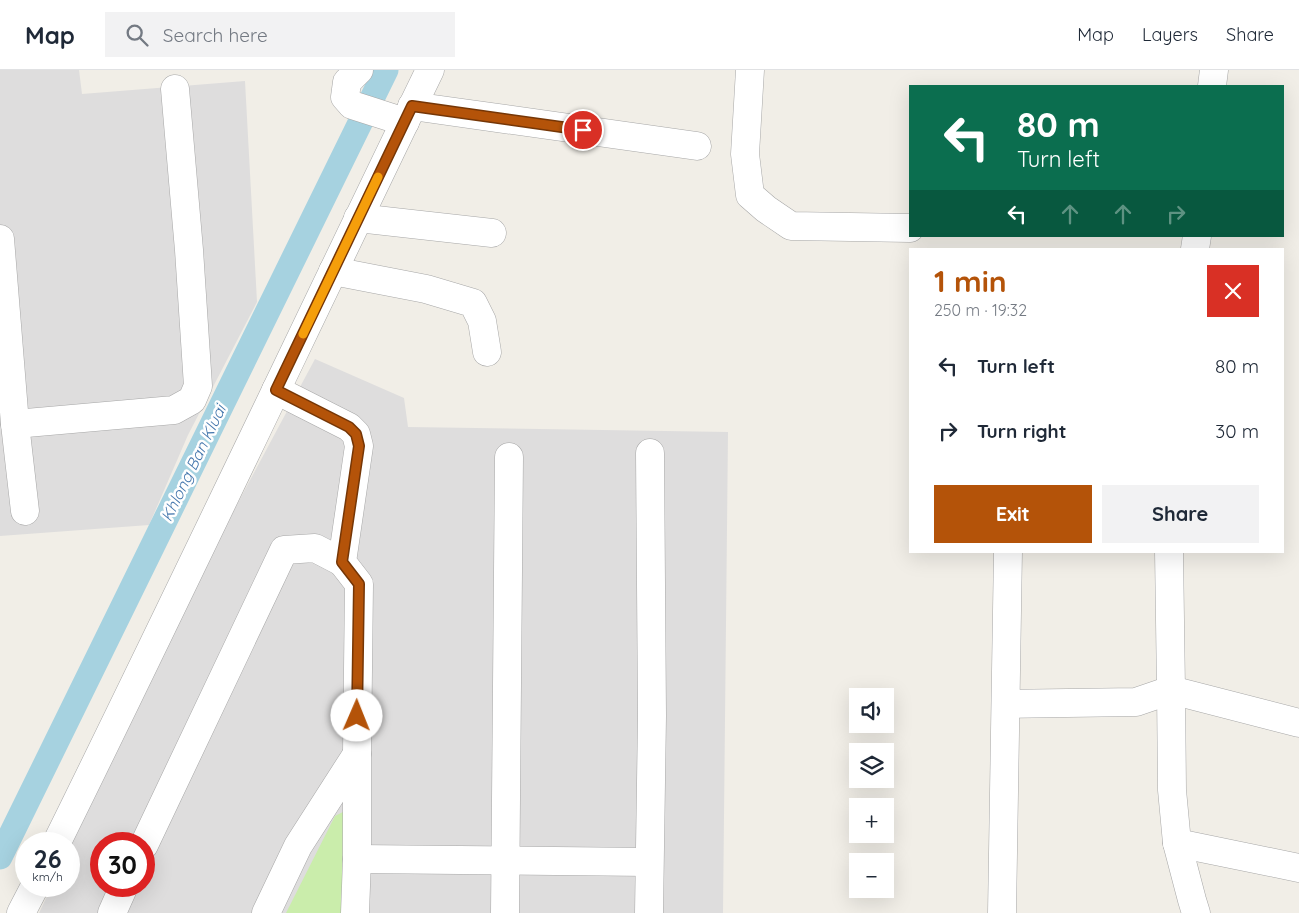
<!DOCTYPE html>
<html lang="en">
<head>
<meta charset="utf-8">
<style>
  body { margin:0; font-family:Quicksand,sans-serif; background:#f2f2f3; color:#1f2937; height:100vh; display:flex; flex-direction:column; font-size:19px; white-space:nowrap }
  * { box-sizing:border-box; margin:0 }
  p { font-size:16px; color:#747a83 }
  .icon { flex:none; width:28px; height:28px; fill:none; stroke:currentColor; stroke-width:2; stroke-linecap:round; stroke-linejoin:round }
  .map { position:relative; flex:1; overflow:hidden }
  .panel { position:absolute; left:909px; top:178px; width:375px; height:305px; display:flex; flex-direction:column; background:#fff; border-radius:0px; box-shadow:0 5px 20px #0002 }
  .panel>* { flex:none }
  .banner { position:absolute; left:909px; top:15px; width:375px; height:152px; border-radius:0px; box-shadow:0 5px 20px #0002; background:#0b6e4f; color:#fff; overflow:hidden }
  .controls { position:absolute; left:849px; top:618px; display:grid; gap:10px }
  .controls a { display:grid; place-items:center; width:45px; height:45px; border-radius:0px; background:#fff; box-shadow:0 5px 20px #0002; font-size:25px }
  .speed { position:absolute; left:15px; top:762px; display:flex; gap:10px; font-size:25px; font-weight:700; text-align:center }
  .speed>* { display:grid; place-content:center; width:65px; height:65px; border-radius:50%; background:#fff; box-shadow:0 5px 20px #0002; line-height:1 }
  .speed small { font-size:12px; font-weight:400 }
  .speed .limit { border:8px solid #d22; background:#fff; color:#111 }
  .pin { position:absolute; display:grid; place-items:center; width:42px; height:42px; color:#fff; margin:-21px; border:2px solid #fff; border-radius:50%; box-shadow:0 1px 5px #0007 }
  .me { position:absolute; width:55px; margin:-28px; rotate:1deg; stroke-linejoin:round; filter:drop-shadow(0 0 4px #0008) }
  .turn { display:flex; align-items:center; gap:18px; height:105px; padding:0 25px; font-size:22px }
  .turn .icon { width:65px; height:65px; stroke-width:2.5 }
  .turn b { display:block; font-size:35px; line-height:42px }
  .lanes { display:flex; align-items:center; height:48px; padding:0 25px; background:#0003; justify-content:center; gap:25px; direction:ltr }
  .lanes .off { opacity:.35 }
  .round { display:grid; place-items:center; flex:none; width:52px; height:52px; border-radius:0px; background:#f2f2f3 }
  .head { display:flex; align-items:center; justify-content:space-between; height:85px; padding:0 25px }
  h1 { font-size:30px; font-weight:700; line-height:38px; color:#b45309 }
  .primary-button { display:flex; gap:10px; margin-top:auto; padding:10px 25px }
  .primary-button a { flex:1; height:58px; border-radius:0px; background:#b45309; color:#fff; font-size:20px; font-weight:700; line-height:58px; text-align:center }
  .primary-button a+a { background:#f2f2f3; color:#1f2937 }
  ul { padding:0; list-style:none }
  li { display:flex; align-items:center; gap:15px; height:65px; padding:0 25px }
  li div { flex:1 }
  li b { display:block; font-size:19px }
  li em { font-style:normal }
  header { display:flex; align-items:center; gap:30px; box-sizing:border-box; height:70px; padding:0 25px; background:#fff; border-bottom:1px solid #e0e1e3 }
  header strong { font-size:24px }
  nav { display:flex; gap:28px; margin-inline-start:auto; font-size:18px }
  .search { width:350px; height:45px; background:#f2f2f3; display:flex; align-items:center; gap:12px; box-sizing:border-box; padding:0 18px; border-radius:0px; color:#747a83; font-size:19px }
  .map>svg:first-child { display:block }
</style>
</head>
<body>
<header>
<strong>Map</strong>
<div class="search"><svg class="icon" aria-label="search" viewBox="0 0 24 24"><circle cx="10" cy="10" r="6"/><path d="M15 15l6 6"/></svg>Search here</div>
<nav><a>Map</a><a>Layers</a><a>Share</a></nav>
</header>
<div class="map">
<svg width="1299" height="843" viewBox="0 0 1299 843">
  <rect width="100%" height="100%" fill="#f1eee7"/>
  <g fill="#dedddd" fill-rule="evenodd">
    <path d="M0,0h79l3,24 163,-13 12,221 -69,133 -39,90 -149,11z"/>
    <path d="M315,289l89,39 4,29 320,5 -5,481h-684l13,-27h17v-36l11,-25 147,-302zM101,774h43v42h-43z"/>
  </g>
  <path fill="#caedab" d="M343,742l-1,101h-56l49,-97z"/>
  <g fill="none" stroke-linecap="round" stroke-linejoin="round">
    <path stroke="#a6d2e0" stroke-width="25" d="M0,787l386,-787"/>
    <defs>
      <g id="minor">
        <path d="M359,0l-12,12 -2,15 7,8 53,17"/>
        <path d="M750,0l-5,84 5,41 16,14 25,17 119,2"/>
        <path d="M1212,16l2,-16"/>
        <path d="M412,36l285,40"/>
        <path d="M358,148l134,15"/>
        <path d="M0,169l15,185 10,87"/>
        <path d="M1195,179l2,-13"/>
        <path d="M333,201l93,18 47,14 9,18 5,31"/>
        <path d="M276,320l73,37 7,7 3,12 -17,116 17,22 -2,170v105l-2,54"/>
        <path d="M15,354l159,-14 18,-10 6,-14 -9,-136 -14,-161"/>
        <path d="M1169,481l2,139 1,100 5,53 15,57 4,13"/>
        <path d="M1006,634l130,-2 35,-12 128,33"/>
        <path d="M1177,773l122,25"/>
        <path d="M56,774c127,-257 249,-516 374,-774"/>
        <path d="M144,775l140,-295 31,-2 27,14"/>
        <path d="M357,789l292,3"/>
        <path d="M21,843l14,-27"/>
        <path d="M112,843l12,-27"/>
        <path d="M266,843l32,-67 59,-92"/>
        <path d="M505,843l4,-456"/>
        <path d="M649,843l3,-197 -2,-263"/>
        <path d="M1002,843l6,-362"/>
      </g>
    </defs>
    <use href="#minor" stroke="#a7a7a7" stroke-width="29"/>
    <use href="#minor" stroke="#fff" stroke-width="28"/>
  </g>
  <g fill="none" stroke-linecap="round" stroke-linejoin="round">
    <defs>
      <path id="route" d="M357,646l2,-132 -17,-22 17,-116 -3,-12 -7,-7 -73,-37 136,-284 171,24"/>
    </defs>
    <use href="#route" stroke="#753606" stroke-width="12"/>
    <use href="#route" stroke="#b45309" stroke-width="9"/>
    <path stroke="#f59e0b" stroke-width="9" d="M303,264l75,-157"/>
  </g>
  <g text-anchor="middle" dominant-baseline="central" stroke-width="5" stroke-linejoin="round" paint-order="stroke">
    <g font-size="16" font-style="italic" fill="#4577ad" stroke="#fff">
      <text transform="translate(193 393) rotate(-64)">Khlong Ban Kluai</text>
    </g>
  </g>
</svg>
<div class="controls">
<a><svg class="icon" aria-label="sound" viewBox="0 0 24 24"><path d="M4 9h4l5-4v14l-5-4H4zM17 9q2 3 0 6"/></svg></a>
<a><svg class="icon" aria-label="layers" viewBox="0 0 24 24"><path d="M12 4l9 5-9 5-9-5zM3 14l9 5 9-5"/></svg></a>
<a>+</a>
<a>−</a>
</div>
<div class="speed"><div>26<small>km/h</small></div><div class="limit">30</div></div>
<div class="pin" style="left:583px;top:60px;background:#d93025"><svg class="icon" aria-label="arrive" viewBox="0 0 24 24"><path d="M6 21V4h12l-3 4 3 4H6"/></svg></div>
<svg class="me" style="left:357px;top:646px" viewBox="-20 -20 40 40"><circle r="19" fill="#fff"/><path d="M0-13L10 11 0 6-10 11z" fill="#b45309"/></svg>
<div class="banner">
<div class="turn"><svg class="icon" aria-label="left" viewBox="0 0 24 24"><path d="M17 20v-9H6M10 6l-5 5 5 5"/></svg><div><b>80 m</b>Turn left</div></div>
<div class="lanes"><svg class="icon" aria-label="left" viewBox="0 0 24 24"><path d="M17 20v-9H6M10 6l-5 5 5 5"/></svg><svg class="icon off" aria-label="ahead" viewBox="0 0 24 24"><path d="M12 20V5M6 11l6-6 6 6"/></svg><svg class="icon off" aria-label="ahead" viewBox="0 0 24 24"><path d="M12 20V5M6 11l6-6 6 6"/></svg><svg class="icon off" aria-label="right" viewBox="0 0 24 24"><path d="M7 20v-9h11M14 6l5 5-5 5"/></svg></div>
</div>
<section class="panel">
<div class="head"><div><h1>1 min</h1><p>250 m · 19:32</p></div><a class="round" style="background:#d93025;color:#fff"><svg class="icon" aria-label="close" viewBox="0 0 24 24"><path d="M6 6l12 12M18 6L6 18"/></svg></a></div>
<ul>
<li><svg class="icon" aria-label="left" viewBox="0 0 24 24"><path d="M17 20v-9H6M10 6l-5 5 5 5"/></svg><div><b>Turn left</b></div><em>80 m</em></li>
<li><svg class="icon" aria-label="right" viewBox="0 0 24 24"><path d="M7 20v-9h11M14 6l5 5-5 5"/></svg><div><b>Turn right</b></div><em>30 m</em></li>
</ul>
<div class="primary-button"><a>Exit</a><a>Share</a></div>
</section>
</div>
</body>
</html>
